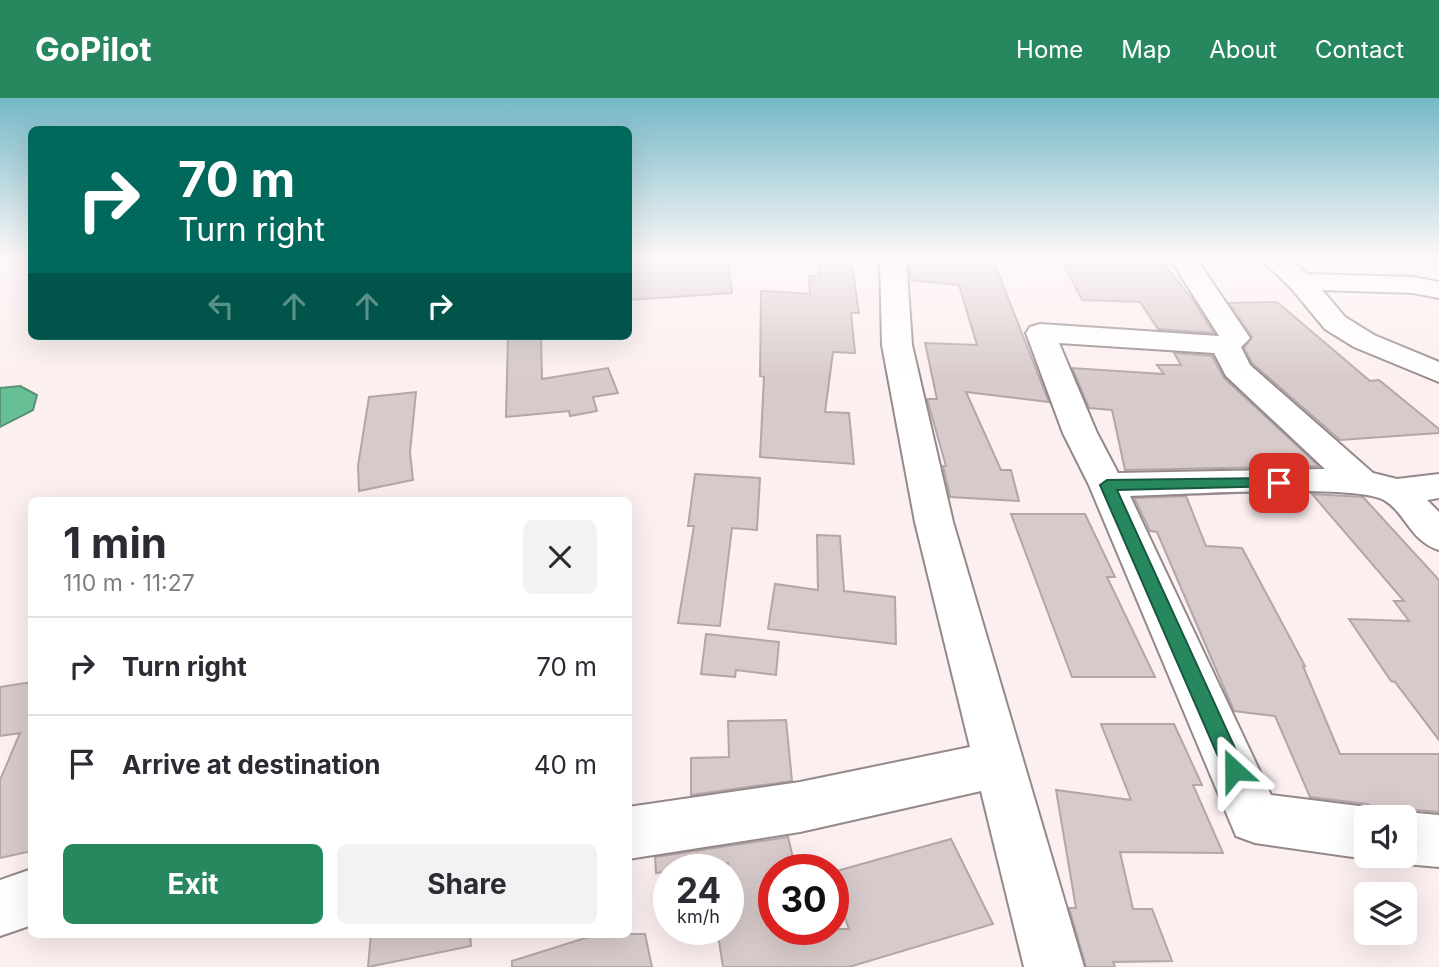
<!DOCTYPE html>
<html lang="en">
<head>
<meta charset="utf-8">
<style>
  body { margin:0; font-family:Inter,sans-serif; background:#f2f2f3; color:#2b2b33; height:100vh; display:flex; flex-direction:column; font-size:26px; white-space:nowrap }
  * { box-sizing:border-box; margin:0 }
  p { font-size:23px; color:#7c7c81 }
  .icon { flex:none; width:38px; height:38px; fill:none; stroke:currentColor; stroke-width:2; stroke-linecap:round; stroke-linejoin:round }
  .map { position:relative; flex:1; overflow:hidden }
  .side { position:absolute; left:28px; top:399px; width:604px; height:441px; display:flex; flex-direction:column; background:#fff; border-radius:10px; box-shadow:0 7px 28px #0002 }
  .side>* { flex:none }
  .banner { position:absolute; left:28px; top:28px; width:604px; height:214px; border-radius:10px; box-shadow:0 7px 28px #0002; background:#00695c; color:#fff; overflow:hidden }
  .controls { position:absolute; left:1354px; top:707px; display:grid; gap:14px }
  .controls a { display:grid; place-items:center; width:63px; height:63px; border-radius:10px; background:#fff; box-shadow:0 7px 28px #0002; font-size:35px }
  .speed { position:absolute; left:653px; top:756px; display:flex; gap:14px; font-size:35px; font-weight:700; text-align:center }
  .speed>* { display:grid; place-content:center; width:91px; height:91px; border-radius:50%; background:#fff; box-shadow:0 7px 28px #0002; line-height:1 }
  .speed small { font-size:18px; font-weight:400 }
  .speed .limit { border:10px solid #d22; background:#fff; color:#111 }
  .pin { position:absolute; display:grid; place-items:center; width:60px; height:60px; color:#fff; margin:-30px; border-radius:14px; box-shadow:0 4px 10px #0006 }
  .me { position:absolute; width:77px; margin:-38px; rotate:336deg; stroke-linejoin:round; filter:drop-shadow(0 0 5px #0008) }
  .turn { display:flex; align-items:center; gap:24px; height:147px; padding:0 35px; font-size:32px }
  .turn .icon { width:91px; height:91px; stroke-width:2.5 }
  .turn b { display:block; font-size:49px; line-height:60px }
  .lanes { display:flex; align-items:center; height:66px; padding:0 35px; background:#0003; justify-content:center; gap:35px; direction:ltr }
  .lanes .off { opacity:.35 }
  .round { display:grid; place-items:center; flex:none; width:74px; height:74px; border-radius:10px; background:#f2f2f3 }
  .head { display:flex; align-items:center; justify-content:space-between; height:119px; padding:0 35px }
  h1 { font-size:42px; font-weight:700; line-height:52px }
  .action { display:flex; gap:14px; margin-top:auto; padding:14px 35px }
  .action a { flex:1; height:80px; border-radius:10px; background:#27875f; color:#fff; font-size:28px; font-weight:700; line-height:80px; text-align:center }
  .action a+a { background:#f2f2f3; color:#2b2b33 }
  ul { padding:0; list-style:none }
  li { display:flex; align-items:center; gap:21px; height:98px; padding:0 35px; border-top:2px solid #e1e1e2 }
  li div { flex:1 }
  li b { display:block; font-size:26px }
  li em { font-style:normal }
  header { display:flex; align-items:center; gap:42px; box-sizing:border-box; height:98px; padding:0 35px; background:#27875f; color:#fff }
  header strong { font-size:33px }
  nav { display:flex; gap:38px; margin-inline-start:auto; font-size:24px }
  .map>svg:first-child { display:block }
</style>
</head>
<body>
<header>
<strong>GoPilot</strong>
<nav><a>Home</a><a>Map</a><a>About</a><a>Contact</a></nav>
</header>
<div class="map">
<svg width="1439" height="869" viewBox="0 0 1439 869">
  <rect width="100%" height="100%" fill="#fceff0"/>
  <path fill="#66bf95" stroke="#569376" stroke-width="2" d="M20,288l17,9 -4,15 -33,17v-39z"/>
  <g fill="#d7cacb" stroke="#b3a6a8" stroke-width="2">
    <path d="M628,159h63l1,6 36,-1 4,31 -104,7z"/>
    <path d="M910,159l83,3 56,142 -83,-10 35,78h10l8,31 -69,-4 -7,-31h3l-19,-67h10l-12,-56 52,2 -18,-60 -49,-5z"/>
    <path d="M1060,159h98l35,43 21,33 -56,-4 -18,-27 -58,-2z"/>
    <path d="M818,160l33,1 8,54h-8l4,40 -22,-1 -8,60 24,1 5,51 -94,-7 4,-80 -4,-1 1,-85 49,3 -1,-18h10z"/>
    <path d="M1277,204l93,79 9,-1 60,49v4l-99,7 -88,-77 -8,-15 8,-11 -23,-34z"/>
    <path d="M508,238h33l1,43 66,-11 10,25 -25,4 4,14 -27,5 -1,-5 -63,6z"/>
    <path d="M1174,255l38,3 12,22 95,88 -194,4 -13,-60 -23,-2 -17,-40 92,6 -7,-9h24z"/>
    <path d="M416,294l-6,60 3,28 -54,11 -1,-25 11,-69z"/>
    <path d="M695,376l65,4 -3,52 -25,-2 -12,98 -42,-3 16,-97h-6z"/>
    <path d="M1312,396l51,3 76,83v160l-44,-58 -4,-1 -42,-62 60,2 -15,-20h10z"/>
    <path d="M1186,398l20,50 36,2 63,118h-2l37,88h99v58l-34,-3 -18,4 -20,-9 -57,-7 -35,-81 -41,-5 -77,-179 -7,-1 -16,-33z"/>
    <path d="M1011,416h74l30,63h-8l48,100h-83z"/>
    <path d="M817,437l23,1 4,55 51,6 1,47 -128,-15 7,-45 43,6z"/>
    <path d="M706,536l73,8 -3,33 -40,-5 -1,7 -34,-3z"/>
    <path d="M32,584v169l-32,7v-78l20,-47 -20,3v-49z"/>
    <path d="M786,622l6,61 -101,14v-37l38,-1 -1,-36z"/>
    <path d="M1101,626h73l28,61h-9l30,68 -103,-1 13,57h19l20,52 -59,1 2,5h-29l-17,-59h7l-20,-118 75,10z"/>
    <path d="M788,739l8,33h-22v59h75l-16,-42v-15l118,-33 42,85 -144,43h-126l-6,-38h11v-66l-72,10 -1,-16z"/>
    <path d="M371,836h99l1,12 -103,21z"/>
    <path d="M598,836h47l7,33h-140v-6z"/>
  </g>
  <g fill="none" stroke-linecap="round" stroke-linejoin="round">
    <defs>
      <g id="minor">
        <path d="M880,159h26l6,88 41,177 131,445h-60l-43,-176 -181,41 -172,27v-52l172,-25 170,-35 -55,-225 -33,-177z"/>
        <path d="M1169,159h26l55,81 -9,9 9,18 123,108 24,6 42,-5v24l-12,2 12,12v38c-29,-9 -33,-37 -55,-50 -29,-17 -210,-5 -254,-4l141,299 96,12 19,8 1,2h-20v39h8l-8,3 -112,-16 -19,-7 -147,-351 -26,-52 -37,-100 4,-6 10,-3 179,12zM1059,245l155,10 12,23 99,93 -207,4 -21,-40z"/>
        <path d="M1259,159h28l20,17 106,3 26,5v16l-26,-5 -91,-3 23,27 29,18 65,27v20l-85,-35 -29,-18 -34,-41z"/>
        <path d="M1405,714l34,3v52l-34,-3 -19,-7 19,-1v-39h-13z"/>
        <path d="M32,771v56l-32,11v-56z"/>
      </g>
    </defs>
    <use href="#minor" stroke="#948889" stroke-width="4"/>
    <use href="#minor" fill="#fff" fill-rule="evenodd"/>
  </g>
  <linearGradient id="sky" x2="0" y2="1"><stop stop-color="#74b8c7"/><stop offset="0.57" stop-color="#fef8f8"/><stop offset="1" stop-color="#fef8f8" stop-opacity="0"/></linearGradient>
  <rect width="1439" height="281" fill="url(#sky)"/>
  <path fill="#27875f" stroke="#19583e" stroke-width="2" d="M1279,380l8,5 -2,3 -168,4 128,280 -3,7 -8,3 -7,-3 -127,-292 7,-5z"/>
</svg>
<div class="controls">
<a><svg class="icon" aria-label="sound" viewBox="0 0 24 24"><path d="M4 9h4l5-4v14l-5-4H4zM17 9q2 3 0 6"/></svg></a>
<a><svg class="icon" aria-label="layers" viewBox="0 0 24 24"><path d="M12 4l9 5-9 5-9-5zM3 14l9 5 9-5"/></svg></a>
</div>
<div class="speed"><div>24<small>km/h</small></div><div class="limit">30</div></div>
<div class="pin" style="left:1279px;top:385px;background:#d93025"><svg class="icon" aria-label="arrive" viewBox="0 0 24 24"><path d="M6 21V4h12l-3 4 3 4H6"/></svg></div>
<svg class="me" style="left:1234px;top:672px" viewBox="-20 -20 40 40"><path d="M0-17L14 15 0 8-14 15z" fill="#27875f" stroke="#fff" stroke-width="4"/></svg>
<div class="banner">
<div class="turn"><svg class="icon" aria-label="right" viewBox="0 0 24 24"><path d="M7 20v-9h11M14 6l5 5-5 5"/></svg><div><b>70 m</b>Turn right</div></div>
<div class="lanes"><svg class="icon off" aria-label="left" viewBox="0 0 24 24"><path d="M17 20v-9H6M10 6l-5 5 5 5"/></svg><svg class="icon off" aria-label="ahead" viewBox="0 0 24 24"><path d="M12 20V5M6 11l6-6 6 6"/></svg><svg class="icon off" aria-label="ahead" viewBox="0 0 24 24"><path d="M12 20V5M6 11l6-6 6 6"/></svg><svg class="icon" aria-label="right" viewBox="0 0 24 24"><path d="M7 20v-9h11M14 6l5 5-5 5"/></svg></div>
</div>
<section class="side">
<div class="head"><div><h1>1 min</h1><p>110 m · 11:27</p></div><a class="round"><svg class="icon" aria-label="close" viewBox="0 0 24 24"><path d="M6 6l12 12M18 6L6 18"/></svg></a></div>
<ul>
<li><svg class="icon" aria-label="right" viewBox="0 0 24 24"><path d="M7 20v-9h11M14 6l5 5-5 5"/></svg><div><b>Turn right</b></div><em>70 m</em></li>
<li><svg class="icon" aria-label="arrive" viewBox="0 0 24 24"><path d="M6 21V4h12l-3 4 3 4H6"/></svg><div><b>Arrive at destination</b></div><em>40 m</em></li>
</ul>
<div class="action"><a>Exit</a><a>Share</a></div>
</section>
</div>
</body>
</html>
